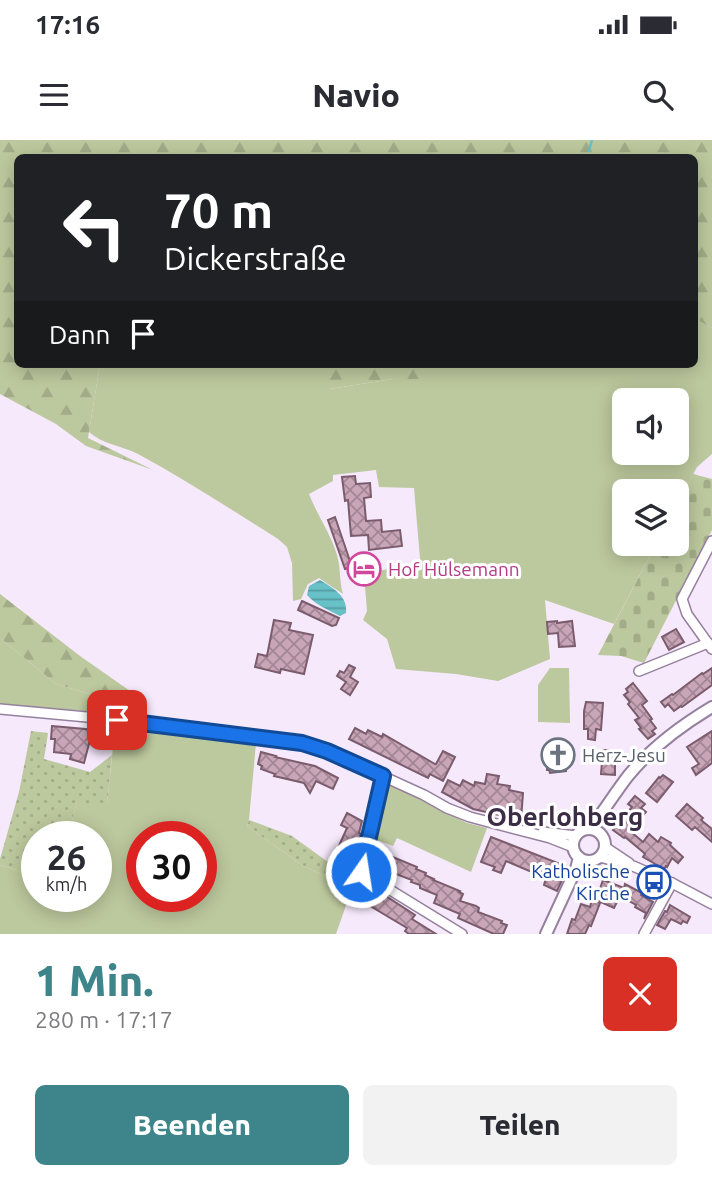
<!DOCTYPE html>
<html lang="de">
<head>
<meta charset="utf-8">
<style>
  body { margin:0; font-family:Ubuntu,sans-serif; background:#f2f2f3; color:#2b2b33; height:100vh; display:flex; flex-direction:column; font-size:26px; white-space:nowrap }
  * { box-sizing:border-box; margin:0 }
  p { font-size:23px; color:#7c7c81 }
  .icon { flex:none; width:38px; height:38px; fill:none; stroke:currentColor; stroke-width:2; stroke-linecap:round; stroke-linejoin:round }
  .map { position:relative; height:794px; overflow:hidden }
  .details { display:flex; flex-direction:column; background:#fff; flex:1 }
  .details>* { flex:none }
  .hud { position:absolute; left:14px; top:14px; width:684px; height:214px; border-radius:10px; box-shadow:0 4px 18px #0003; background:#202124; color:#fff; overflow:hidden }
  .tools { position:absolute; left:612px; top:248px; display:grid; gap:14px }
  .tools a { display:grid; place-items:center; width:77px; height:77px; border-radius:10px; background:#fff; box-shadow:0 4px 18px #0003; font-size:35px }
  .speed { position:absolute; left:21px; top:681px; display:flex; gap:14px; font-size:35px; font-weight:700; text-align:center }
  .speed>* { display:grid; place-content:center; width:91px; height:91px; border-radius:50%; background:#fff; box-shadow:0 4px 18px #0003; line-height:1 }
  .speed small { font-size:18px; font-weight:400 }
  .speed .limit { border:10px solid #d22; background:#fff; color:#111 }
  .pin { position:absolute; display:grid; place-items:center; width:60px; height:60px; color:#fff; margin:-30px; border-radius:14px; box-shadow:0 4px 10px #0006 }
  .me { position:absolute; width:77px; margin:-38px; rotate:13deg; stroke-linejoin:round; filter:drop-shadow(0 0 5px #0008) }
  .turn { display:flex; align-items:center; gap:24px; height:147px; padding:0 35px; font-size:32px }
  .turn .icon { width:91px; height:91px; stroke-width:2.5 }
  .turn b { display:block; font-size:49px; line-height:60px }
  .then { display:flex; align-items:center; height:66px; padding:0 35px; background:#0003; gap:14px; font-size:26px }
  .round { display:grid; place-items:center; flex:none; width:74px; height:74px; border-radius:10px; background:#f2f2f3 }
  .headline { display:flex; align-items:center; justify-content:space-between; height:119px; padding:0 35px }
  h1 { font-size:42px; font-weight:800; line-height:52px; color:#3d858a }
  .cta { display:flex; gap:14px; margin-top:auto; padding:14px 35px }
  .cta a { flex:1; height:80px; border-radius:10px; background:#3d858a; color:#fff; font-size:28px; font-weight:800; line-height:80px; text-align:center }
  .cta a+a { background:#f2f2f3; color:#2b2b33 }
  .status { display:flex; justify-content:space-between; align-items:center; height:49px; padding:0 35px; background:#fff; direction:ltr }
  .status svg { height:19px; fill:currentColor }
  header { display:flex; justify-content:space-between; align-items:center; height:91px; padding:0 35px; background:#fff; font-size:32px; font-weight:800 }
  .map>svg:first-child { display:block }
</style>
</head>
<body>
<div class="status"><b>17:16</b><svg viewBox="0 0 49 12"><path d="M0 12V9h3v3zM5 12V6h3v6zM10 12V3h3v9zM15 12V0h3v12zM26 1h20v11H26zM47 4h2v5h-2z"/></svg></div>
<header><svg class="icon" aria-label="menu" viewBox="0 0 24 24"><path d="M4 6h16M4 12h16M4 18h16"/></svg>Navio<svg class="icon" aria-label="search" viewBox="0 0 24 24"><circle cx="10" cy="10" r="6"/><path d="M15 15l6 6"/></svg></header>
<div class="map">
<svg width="712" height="794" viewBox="0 0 712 794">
  <defs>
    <pattern id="forest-firs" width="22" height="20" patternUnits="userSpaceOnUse" patternTransform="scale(1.75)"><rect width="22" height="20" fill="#bcc89d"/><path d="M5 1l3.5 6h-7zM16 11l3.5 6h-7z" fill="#a2ac88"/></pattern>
    <pattern id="cemetery-stones" width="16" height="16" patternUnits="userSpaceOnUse" patternTransform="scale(1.75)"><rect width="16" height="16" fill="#bcc89d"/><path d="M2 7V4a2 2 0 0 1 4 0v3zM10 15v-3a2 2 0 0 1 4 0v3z" fill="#a2ac88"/></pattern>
    <pattern id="park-dots" width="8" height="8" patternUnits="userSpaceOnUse" patternTransform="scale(1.75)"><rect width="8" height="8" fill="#bcc89d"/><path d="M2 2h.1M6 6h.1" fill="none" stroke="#a2ac88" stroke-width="1.8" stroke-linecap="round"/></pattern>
    <pattern id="water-rules" width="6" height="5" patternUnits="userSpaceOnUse" patternTransform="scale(1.75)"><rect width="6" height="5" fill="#67c1c7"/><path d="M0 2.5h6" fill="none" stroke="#559ca2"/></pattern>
    <pattern id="building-cross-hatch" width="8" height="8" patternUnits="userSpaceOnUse" patternTransform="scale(1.75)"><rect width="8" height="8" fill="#c8a5b7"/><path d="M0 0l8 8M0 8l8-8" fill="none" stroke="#a38695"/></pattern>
  </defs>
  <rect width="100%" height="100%" fill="#f6e9fc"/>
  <g fill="#bcc89d" fill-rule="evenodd">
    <path d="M695,179l17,9v126l-15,13 -20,37v-12h-52v52h31l-42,80 -69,-24 5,59 -52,22 -42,-7 -60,-5 -9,-30 -24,-19 4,-9 -3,-37 24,-5 2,8 31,-7 -7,-82 -35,-1 -3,-17 -43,5v6l-24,13c8,21 22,40 28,61 4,13 2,26 6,39l-24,-16 -11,6 -7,15 -8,2 -1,-38 -5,-16 -9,-8c-46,-29 -92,-59 -140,-85 -15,-8 -36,-10 -49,-22l11,-68h229l1,25 63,-10h33l-6,-15h275zM625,261h52v52h-52z"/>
    <path d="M0,498l56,46 82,24 -5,7 -133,-11z"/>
    <path d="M550,528h19l1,55 -32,-1v-37z"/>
    <path d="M115,588l141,15 -7,77 -2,6 55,39 44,22 4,7 -14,40h-336v-69l37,11v20h59v-60h-28l9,-35 30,3zM142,696h59v60h-59z"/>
    <path d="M388,643l79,40 20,5 -16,44 -74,-34 -4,8 -21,-8 10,-44z"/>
  </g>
  <g fill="url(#forest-firs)">
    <path d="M0,0h712v188l-17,-9v-161h-677v206h82l-12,74 65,32 -67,-24 -30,-22 -56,-30z"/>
    <path d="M329,224h91l7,15h-34l-64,10z"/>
    <path d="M0,454l80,62 63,44 -5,8 -82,-24 -56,-46z"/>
  </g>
  <path fill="url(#cemetery-stones)" d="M693,334l19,5v51l-68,133 -23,-7 -23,-1 58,-111h21v-40z"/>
  <g fill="url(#park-dots)">
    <path d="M31,591l17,2 -4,26 46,13 22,-17 -5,50 -30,-3 -9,34h-31v40l-37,-11v-6l19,-67z"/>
    <path d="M249,680l43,16 61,44 7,8 -10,6 -4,-7 -44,-22 -55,-39z"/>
  </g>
  <path fill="url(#water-rules)" d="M320,440c13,8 28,16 26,33l-6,3c-12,-6 -24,-11 -33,-21l2,-9z"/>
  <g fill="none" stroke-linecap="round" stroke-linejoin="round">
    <path stroke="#67c1c7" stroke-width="2.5" d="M589,11l3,-11"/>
  </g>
  <g fill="url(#building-cross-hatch)" stroke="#7b5c6d" stroke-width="2">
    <path d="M355,336l1,8 14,-1 1,14 -7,1 2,23 15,-1 1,12 18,-2 2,16 -33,4 -1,-15 -17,1 -3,-36 -3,1 -3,-24z"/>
    <path d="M335,377l17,50 -7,2 -17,-49z"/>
    <path d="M302,461l37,17 -3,7 -4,1 -34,-16z"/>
    <path d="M274,480l17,3 -2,7 24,5 -9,39 -23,-5 -1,4 -25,-6 3,-13 9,2z"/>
    <path d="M557,481v2l15,-2 3,25 -16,1 -1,-14 -10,1 -1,-12z"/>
    <path d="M676,489l8,13 -15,8 -7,-13z"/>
    <path d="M349,525l6,3 -5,9 8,5 -8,13 -9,-6 5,-7 -9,-6 3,-5 4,2z"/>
    <path d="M712,528v17l-30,22 -1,-1 -7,5 -6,-7 -3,3 -4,-5 11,-8 1,1 29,-22 1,1z"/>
    <path d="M633,543l14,18 -5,4 10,14 -2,1 6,8 -4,3 3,3 -7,5 -9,-10 2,-1 -6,-8 4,-2 -11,-14 2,-2 -6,-7 4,-3 -2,-3z"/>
    <path d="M586,562l17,1 -2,27 -5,-1 -1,11 -7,-1v-10h-4v-18z"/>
    <path d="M52,586l44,4 -2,10h-4l-6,23 -14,-4 1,-5 -17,-2 1,-13h-4z"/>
    <path d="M355,588l11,6 2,-4 14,7 1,-3 52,30h1l7,-13 12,6 -12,24 -13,-7 -2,4 -79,-39z"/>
    <path d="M712,591v32l-16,12 -4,-7 7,-4 -12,-17z"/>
    <path d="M549,605l18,1 -1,25 -16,2 -1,-3h-2z"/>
    <path d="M603,610h12v25l-14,-1z"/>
    <path d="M261,612l15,4 -1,1 40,9 23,12 -5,11 -17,-8 -6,12 -6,-10 -30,-7 1,-2 -14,-5 1,-3 -4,-2z"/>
    <path d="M487,634l12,2 -2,8 13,2 -1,4 14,3 -2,27 -48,-11 -31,-17 6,-12 12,6 3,-6 11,6 1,-4 10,2z"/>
    <path d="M663,635l10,7 -16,20 -11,-9 13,-16 1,1z"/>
    <path d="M635,656l10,8 -4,4 5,4 -16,19 13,11 6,-8 9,8 3,-5 10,6 -1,2 13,12 -5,6 -6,-5 -5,9 -1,-1 -2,3 -21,-12 2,-3 -2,-2 -18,-15 -1,1 -11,-8 19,-23 -4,-3z"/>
    <path d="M687,664l16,14 -2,2 11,9v13l-17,-15 -3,3 -16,-14z"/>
    <path d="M347,673l15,8 -3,12 2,1 -9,21 3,1 -5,12 -14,-7 5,-11 -3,-2 9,-20 -6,-3z"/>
    <path d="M491,697l77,30 -11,24 -13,-6 2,-7 -40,-17 -5,12 -8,-3 2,-3 -14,-5z"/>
    <path d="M378,706l7,2 -2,5 34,14 -1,2 10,4 -1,2 9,4 -1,1 27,11 -1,1 4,2 -3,7 16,5 3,2 -1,4 24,9 -1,2 6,2 -4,9h-9l-36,-16 2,-4 -26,-11 3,-8 -17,-7v-3l-9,-3 1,-2 -35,-13 3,-8 -6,-2z"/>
    <path d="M603,740l21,8 1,-4 17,9 -1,2 12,7 -9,17 2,-6 -11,-6 1,-2 -16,-9 -6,12 -18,-8z"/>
    <path d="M369,749l10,7 2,-3 34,22 -3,4 24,15h-27l-4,-3 2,-3 -35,-21 2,-2 -11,-7z"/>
    <path d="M592,760l8,3 -9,23 -2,-1 -4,9h-18l5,-15 3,1 6,-16 9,3z"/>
    <path d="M670,765l20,12 -3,6 -4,-2 -2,3 -10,-5 -6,10 -8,-4 8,-14 2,1z"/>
  </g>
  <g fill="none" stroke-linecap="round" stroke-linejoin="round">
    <defs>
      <g id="minor">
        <path d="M712,401l-30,58 5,15 25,35"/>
        <path d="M639,531l69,-28"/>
        <path d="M0,569l141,13 161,21 43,16 79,36 23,13 23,9 80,21 23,9"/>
        <path d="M383,636l-22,96 101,62"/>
        <path d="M543,692l33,4"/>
        <path d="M605,707l24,16"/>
        <path d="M600,717l33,9 39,17 40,21"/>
        <path d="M644,794l28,-51"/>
      </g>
      <g id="tertiary">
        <path d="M590,689c13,-17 25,-36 38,-53 23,-28 54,-51 84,-69"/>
        <circle cx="589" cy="705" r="16"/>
        <path d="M546,794l30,-65 3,-12"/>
      </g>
    </defs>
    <use href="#minor" stroke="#95819e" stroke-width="12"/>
    <use href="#tertiary" stroke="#95819e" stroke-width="14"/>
    <use href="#minor" stroke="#fff" stroke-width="9"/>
    <use href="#tertiary" stroke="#fff" stroke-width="10"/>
  </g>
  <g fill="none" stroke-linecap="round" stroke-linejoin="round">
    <defs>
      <path id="route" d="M117,580l185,23 25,8 56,25 -22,96"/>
    </defs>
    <use href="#route" stroke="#114b97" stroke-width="18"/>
    <use href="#route" stroke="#1a73e8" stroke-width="12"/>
  </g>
  <defs>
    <symbol id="hotel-ring" viewBox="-11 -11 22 22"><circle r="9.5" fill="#fff" stroke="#d1479c" stroke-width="1.5"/><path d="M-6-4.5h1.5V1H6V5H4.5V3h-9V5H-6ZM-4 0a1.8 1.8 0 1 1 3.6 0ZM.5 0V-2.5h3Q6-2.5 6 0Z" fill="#d1479c"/></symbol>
    <symbol id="church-ring" viewBox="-11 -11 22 22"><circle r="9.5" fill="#fff" stroke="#6b7280" stroke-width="1.5"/><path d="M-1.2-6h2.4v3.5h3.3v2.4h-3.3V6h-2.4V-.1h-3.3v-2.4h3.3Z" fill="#6b7280"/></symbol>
    <symbol id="bus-ring" viewBox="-11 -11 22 22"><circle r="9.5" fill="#fff" stroke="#1a4fb4" stroke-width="1.5"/><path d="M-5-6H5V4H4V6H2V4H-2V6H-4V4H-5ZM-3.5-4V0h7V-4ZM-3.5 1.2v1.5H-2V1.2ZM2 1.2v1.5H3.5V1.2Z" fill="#1a4fb4"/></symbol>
  </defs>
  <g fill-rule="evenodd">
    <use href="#hotel-ring" x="345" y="410" width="38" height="38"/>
    <use href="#church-ring" x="539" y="596" width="38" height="38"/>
    <use href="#bus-ring" x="635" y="723" width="38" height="38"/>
  </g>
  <g text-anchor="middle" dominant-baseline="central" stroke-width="6" stroke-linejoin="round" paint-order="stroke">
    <g font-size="19" fill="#b23c85" stroke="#fff" text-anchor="start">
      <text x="388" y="429">Hof Hülsemann</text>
    </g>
    <g font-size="19" fill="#5b616d" stroke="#fff" text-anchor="start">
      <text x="582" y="615">Herz-Jesu</text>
    </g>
    <g font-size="19" fill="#164399" stroke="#fff" text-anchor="end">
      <text x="630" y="731">Katholische<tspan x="630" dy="22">Kirche</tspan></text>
    </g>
    <g font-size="26" font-weight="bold" fill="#3d2c45" stroke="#fff">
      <text x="565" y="676">Oberlohberg</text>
    </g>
  </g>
</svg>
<div class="tools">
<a><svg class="icon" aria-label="sound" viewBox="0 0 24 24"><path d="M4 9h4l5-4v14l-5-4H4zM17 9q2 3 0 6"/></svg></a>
<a><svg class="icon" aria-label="layers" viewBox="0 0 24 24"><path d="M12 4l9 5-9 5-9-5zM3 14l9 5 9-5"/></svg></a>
</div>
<div class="speed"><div>26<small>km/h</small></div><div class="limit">30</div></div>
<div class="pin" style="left:117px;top:580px;background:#d93025"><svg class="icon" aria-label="arrive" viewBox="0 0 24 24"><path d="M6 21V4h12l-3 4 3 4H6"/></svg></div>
<svg class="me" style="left:361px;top:732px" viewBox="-20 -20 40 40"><circle r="17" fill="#1a73e8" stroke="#fff" stroke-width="3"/><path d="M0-11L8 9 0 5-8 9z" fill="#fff"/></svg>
<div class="hud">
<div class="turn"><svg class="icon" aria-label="left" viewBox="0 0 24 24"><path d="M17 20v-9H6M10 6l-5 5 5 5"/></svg><div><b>70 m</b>Dickerstraße</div></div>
<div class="then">Dann<svg class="icon" aria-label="arrive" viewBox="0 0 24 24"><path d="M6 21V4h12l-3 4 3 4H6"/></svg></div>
</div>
</div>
<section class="details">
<div class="headline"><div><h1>1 Min.</h1><p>280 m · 17:17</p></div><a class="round" style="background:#d93025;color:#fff"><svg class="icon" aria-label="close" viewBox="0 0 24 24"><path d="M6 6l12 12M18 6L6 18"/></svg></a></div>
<div class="cta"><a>Beenden</a><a>Teilen</a></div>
</section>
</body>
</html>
